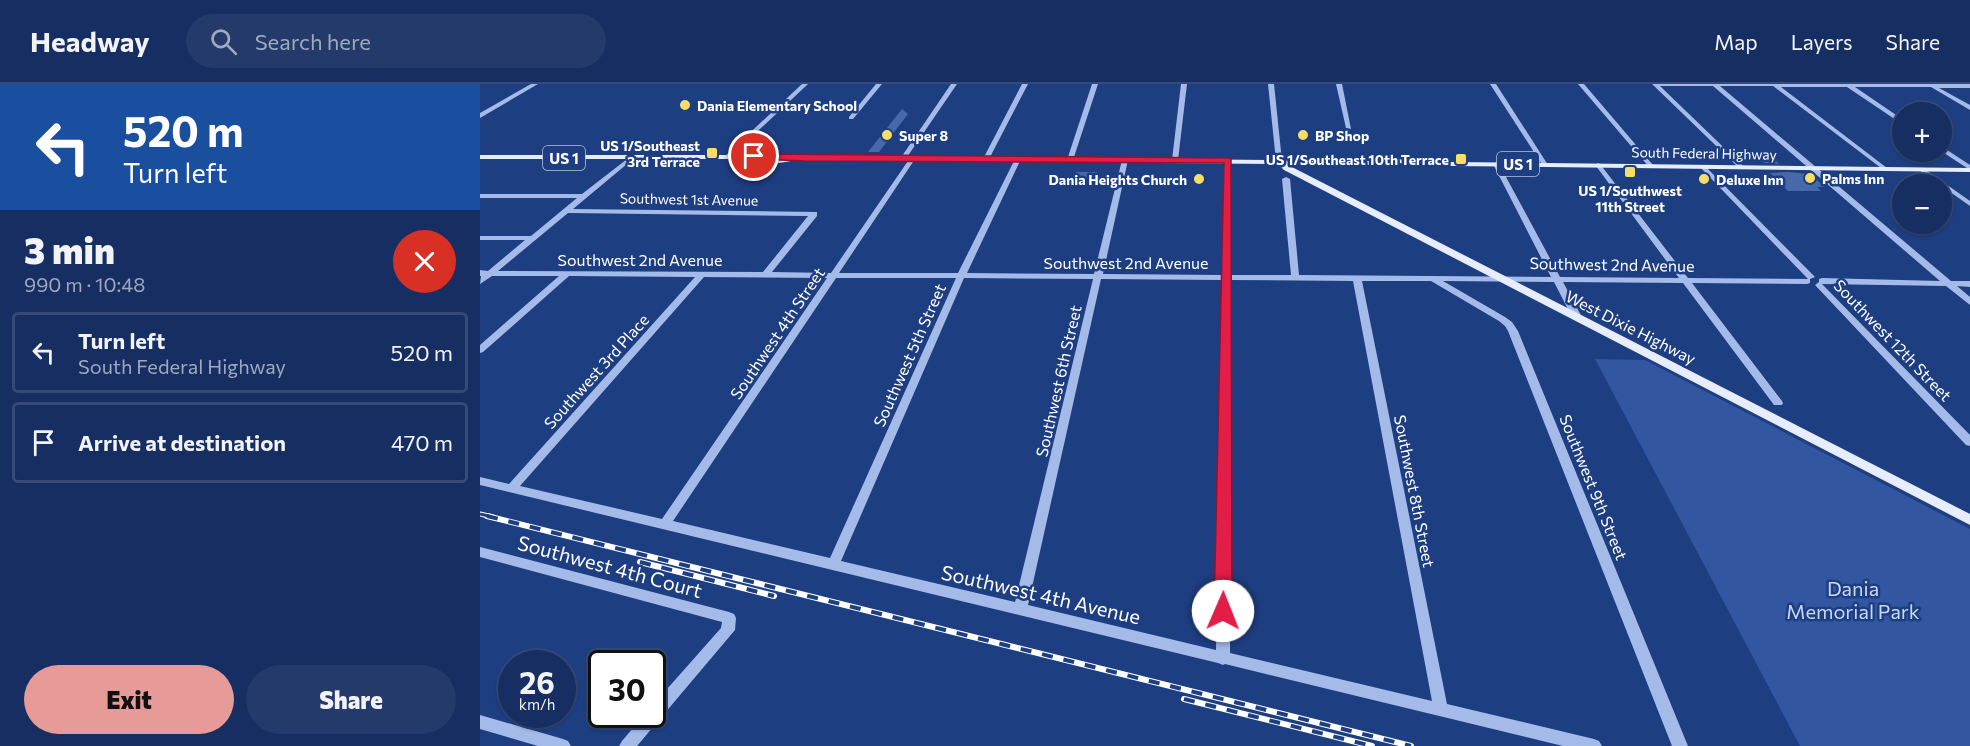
<!DOCTYPE html>
<html lang="en">
<head>
<meta charset="utf-8">
<style>
  body { margin:0; font-family:Commissioner,sans-serif; background:#233a6b; color:#f1f3f6; height:100vh; display:flex; flex-direction:column; font-size:22px; white-space:nowrap }
  * { box-sizing:border-box; margin:0 }
  p { font-size:20px; color:#9ea8be }
  .icon { flex:none; width:33px; height:33px; fill:none; stroke:currentColor; stroke-width:2; stroke-linecap:round; stroke-linejoin:round }
  .map { position:relative; flex:1; overflow:hidden }
  .details { display:flex; flex-direction:column; background:#162e62; width:480px }
  .details>* { flex:none }
  .guide { background:#1a4fa0; color:#fff; overflow:hidden }
  .tools { position:absolute; left:1412px; top:18px; display:grid; gap:12px }
  .tools a { display:grid; place-items:center; width:60px; height:60px; border-radius:50%; background:#162e62; box-shadow:0 2px 4px #0004,0 0 0 2px #354a77; font-size:30px }
  .speed { position:absolute; left:18px; top:566px; display:flex; gap:12px; font-size:30px; font-weight:700; text-align:center }
  .speed>* { display:grid; place-content:center; width:78px; height:78px; border-radius:50%; background:#162e62; box-shadow:0 2px 4px #0004,0 0 0 2px #354a77; line-height:1 }
  .speed small { font-size:15px; font-weight:400 }
  .speed .limit { border:3px solid #111; border-radius:9px; background:#fff; color:#111 }
  .pin { position:absolute; display:grid; place-items:center; width:51px; height:51px; color:#fff; margin:-26px; border:3px solid #fff; border-radius:50%; box-shadow:0 2px 6px #0007 }
  .me { position:absolute; width:66px; margin:-33px; rotate:1deg; stroke-linejoin:round; filter:drop-shadow(0 0 4px #0008) }
  .turn { display:flex; align-items:center; gap:21px; height:126px; padding:0 24px; font-size:27px }
  .turn .icon { width:78px; height:78px; stroke-width:2.5 }
  .turn b { display:block; font-size:42px; line-height:51px }
  .round { display:grid; place-items:center; flex:none; width:63px; height:63px; border-radius:32px; background:#233a6b }
  .head { display:flex; align-items:center; justify-content:space-between; height:102px; padding:0 24px }
  h1 { font-size:36px; font-weight:800; line-height:45px }
  .action { display:flex; gap:12px; margin-top:auto; padding:12px 24px }
  .action a { flex:1; height:69px; border-radius:36px; background:#e69b98; color:#111; font-size:24px; font-weight:800; line-height:69px; text-align:center }
  .action a+a { background:#233a6b; color:#f1f3f6 }
  ul { padding:0; list-style:none }
  li { display:flex; align-items:center; gap:18px; height:81px; margin:0 12px 9px; padding:0 12px; border:3px solid #354a77; border-radius:6px }
  li div { flex:1 }
  li b { display:block; font-size:22px }
  li em { font-style:normal }
  header { display:flex; align-items:center; gap:36px; box-sizing:border-box; height:84px; padding:0 30px; background:#162e62; border-bottom:2px solid #354a77 }
  header strong { font-size:28px }
  nav { display:flex; gap:33px; margin-inline-start:auto; font-size:21px }
  .search { width:420px; height:54px; background:#233a6b; display:flex; align-items:center; gap:15px; box-sizing:border-box; padding:0 21px; border-radius:33px; color:#9ea8be; font-size:22px }
  main { display:flex; flex:1; min-height:0 }
  .map>svg:first-child { display:block }
</style>
</head>
<body>
<header>
<strong>Headway</strong>
<div class="search"><svg class="icon" aria-label="search" viewBox="0 0 24 24"><circle cx="10" cy="10" r="6"/><path d="M15 15l6 6"/></svg>Search here</div>
<nav><a>Map</a><a>Layers</a><a>Share</a></nav>
</header>
<main>
<section class="details">
<div class="guide">
<div class="turn"><svg class="icon" aria-label="left" viewBox="0 0 24 24"><path d="M17 20v-9H6M10 6l-5 5 5 5"/></svg><div><b>520 m</b>Turn left</div></div>
</div>
<div class="head"><div><h1>3 min</h1><p>990 m · 10:48</p></div><a class="round" style="background:#d93025;color:#fff"><svg class="icon" aria-label="close" viewBox="0 0 24 24"><path d="M6 6l12 12M18 6L6 18"/></svg></a></div>
<ul>
<li><svg class="icon" aria-label="left" viewBox="0 0 24 24"><path d="M17 20v-9H6M10 6l-5 5 5 5"/></svg><div><b>Turn left</b><p>South Federal Highway</p></div><em>520 m</em></li>
<li><svg class="icon" aria-label="arrive" viewBox="0 0 24 24"><path d="M6 21V4h12l-3 4 3 4H6"/></svg><div><b>Arrive at destination</b></div><em>470 m</em></li>
</ul>
<div class="action"><a>Exit</a><a>Share</a></div>
</section>
<div class="map">
<svg width="1490" height="662" viewBox="0 0 1490 662">
  <rect width="100%" height="100%" fill="#1e3e82"/>
  <path fill="#3256a0" d="M1115,275l50,1 325,169v217h-170z"/>
  <g fill="#4768ab">
    <path d="M422,25l6,5 -29,38h-11z"/>
    <path d="M1272,68h15l12,12 -15,-1z"/>
    <path d="M596,88h21l-2,10 -23,-1z"/>
    <path d="M1308,88l22,2 15,13h-8l4,4h-33l-18,-18z"/>
  </g>
  <g fill="none" stroke-linecap="round" stroke-linejoin="round">
    <g fill="#a4bbe9" fill-rule="evenodd">
      <path d="M51,0h7l-58,34v-5z"/>
      <path d="M322,0h6l-80,75h-4v-2z"/>
      <path d="M396,0h6l-29,35h-4v-2z"/>
      <path d="M471,0h6l-52,76h-4l-1,-1z"/>
      <path d="M542,0h6l-39,75 -5,1 -1,-1z"/>
      <path d="M612,0h6l-25,76 -5,1 -1,-1z"/>
      <path d="M701,0h6l-9,76 -3,2 -3,-2z"/>
      <path d="M788,0h6l8,77 -3,2 -3,-2z"/>
      <path d="M856,0h6l9,45 -5,-1z"/>
      <path d="M1010,0h6l52,81 -1,1h-4z"/>
      <path d="M1098,0h6l69,81v2h-4z"/>
      <path d="M1172,0h318v4h-31l31,17v5l-39,-23h-76l47,32v5l-55,-37h-66l106,81v2l-2,1 -112,-85h-53l231,195h19v6l-13,-1 13,11v8l-24,-19 -124,-2 148,151v11l-4,-1 -151,-160 4,-3v-3l3,-1 118,3 -227,-195h-53l83,80v2h-4z"/>
      <path d="M1461,62l29,19v5l-29,-19z"/>
      <path d="M151,72l3,2 -1,1 -60,50 244,3v4l-45,56 59,1 79,-115 2,-1 3,2 -76,114h119l57,-114 3,-2 3,2 -54,114 127,1 28,-114 3,-2 3,2 -25,114 120,1 2,-115 3,-2 3,2v115h60l-9,-96 4,-2 4,2 9,96 252,2 -58,-113 3,-2 3,2 61,113 119,1 -83,-112 -1,-1 3,-2 2,1 88,114 120,1 -108,-112 5,-1 110,111 -5,2v4l-3,1 -115,-1 90,118 1,2 -1,2h-8l-91,-122 -120,-1 20,37 -5,3 -5,-3 -19,-37 -111,-1 62,36 7,5 6,9 170,415h-16l-164,-415 -3,-5 -6,-5 -68,-40h-69l85,423 147,35 5,2 3,5h-39l-338,-82 -2,1 -5,-2 -738,-178v-8l29,7 186,-207 -126,-1 -86,76 -3,1v-8l79,-69h-67l-12,8 1,-8h-1v-6l8,1 37,-31h-45v-4h51l46,-38h-97v-4h102zM88,129l240,3 -45,56 -265,-1zM224,193l123,1 -165,241 -142,-33zM356,194h120l-126,280 -157,-37zM484,194l129,1 -78,323 -174,-41zM621,195l122,1 -7,370 -188,-45zM751,196l122,1 79,420 -202,-48z"/>
      <path d="M1439,84h4l47,33v5l-51,-36z"/>
      <path d="M0,463l249,65 5,2 2,4 -1,12 -98,116h-18l3,-5 23,-27h7v-8l69,-78 1,-6 -242,-65z"/>
      <path d="M0,631l83,24 5,2 3,5h-33l-58,-17z"/>
    </g>
    <path fill="#e7edfe" fill-rule="evenodd" d="M0,71h265l34,4 18,-3 591,5 10,-2 54,3 518,6v4l-518,-6 -54,-3 -10,2h-100l682,349v11l-686,-355 -6,-6 -481,-4 -18,3 -45,-4h-254z"/>
    <defs>
      <path id="rail-far1" d="M0,430l13,3"/>
      <g id="rail">
        <path d="M7,432l924,230"/>
        <path d="M160,478l134,34"/>
        <path d="M704,615l188,47"/>
      </g>
    </defs>
    <use href="#rail-far1" stroke="#fff" stroke-width="5"/>
    <use href="#rail" stroke="#fff" stroke-width="6"/>
    <use href="#rail-far1" stroke="#1e3e82" stroke-width="3" stroke-dasharray="9" stroke-linecap="butt"/>
    <use href="#rail" stroke="#1e3e82" stroke-width="4" stroke-dasharray="11" stroke-linecap="butt"/>
  </g>
  <path fill="#e11d48" stroke="#92132f" stroke-width="1.5" d="M270,70l481,4 1,453 -3,5 -6,2 -6,-2 -3,-5 10,-448 -419,-2 -51,-2 -4,-1z"/>
  <g fill="#f8de63" stroke="#1e3e82" stroke-width="2">
    <circle cx="205" cy="21" r="6"/>
    <circle cx="407" cy="51" r="6"/>
    <circle cx="823" cy="51" r="6"/>
    <rect x="226" y="63" width="12" height="12" rx="3"/>
    <rect x="975" y="69" width="12" height="12" rx="3"/>
    <rect x="1144" y="82" width="12" height="12" rx="3"/>
    <circle cx="1330" cy="94" r="6"/>
    <circle cx="719" cy="95" r="6"/>
    <circle cx="1224" cy="95" r="6"/>
  </g>
  <g text-anchor="middle" dominant-baseline="central" stroke-width="5" stroke-linejoin="round" paint-order="stroke">
    <g font-size="14" font-weight="bold" fill="#fff" stroke="#1e3e82" text-anchor="start">
      <text x="217" y="21">Dania Elementary School</text>
      <text x="419" y="51">Super 8</text>
      <text x="835" y="51">BP Shop</text>
      <text x="220" y="61" text-anchor="end">US 1/Southeast<tspan x="220" dy="16">3rd Terrace</tspan></text>
      <text x="969" y="75" text-anchor="end">US 1/Southeast 10th Terrace</text>
      <text x="1342" y="94">Palms Inn</text>
      <text x="707" y="95" text-anchor="end">Dania Heights Church</text>
      <text x="1236" y="95">Deluxe Inn</text>
      <text x="1150" y="106" text-anchor="middle">US 1/Southwest<tspan x="1150" dy="16">11th Street</tspan></text>
    </g>
    <g font-size="14" fill="#fff" stroke="#1e3e82">
      <text transform="translate(1224 69) rotate(1)">South Federal Highway</text>
      <text transform="translate(209 115) rotate(1)">Southwest 1st Avenue</text>
    </g>
    <g fill="#1e3e82" stroke="#bcc5da" stroke-width="1.5">
      <rect x="63" y="62" width="42" height="24" rx="4.5"/>
      <rect x="1017" y="68" width="42" height="24" rx="4.5"/>
    </g>
    <g font-size="15" font-weight="bold" fill="#fff">
      <text x="84" y="74">US 1</text>
      <text x="1038" y="80">US 1</text>
    </g>
    <g font-size="16" fill="#fff" stroke="#1e3e82">
      <text x="160" y="175">Southwest 2nd Avenue</text>
      <text x="646" y="178">Southwest 2nd Avenue</text>
      <text transform="translate(1132 180) rotate(1)">Southwest 2nd Avenue</text>
      <text transform="translate(1151 243) rotate(27)">West Dixie Highway</text>
      <text transform="translate(297 249) rotate(-56)">Southwest 4th Street</text>
      <text transform="translate(1413 256) rotate(46)">Southwest 12th Street</text>
      <text transform="translate(429 271) rotate(-66)">Southwest 5th Street</text>
      <text transform="translate(116 287) rotate(-48)">Southwest 3rd Place</text>
      <text transform="translate(578 297) rotate(-77)">Southwest 6th Street</text>
      <text transform="translate(1114 403) rotate(68)">Southwest 9th Street</text>
      <text transform="translate(935 407) rotate(79)">Southwest 8th Street</text>
    </g>
    <g font-size="20" fill="#fff" stroke="#1e3e82">
      <text transform="translate(130 482) rotate(15)">Southwest 4th Court</text>
      <text transform="translate(561 510) rotate(13)">Southwest 4th Avenue</text>
    </g>
    <g font-size="20" fill="#c8d8f7" stroke="#1e3e82">
      <text x="1373" y="504">Dania<tspan x="1373" dy="23">Memorial Park</tspan></text>
    </g>
  </g>
</svg>
<div class="tools">
<a>+</a>
<a>−</a>
</div>
<div class="speed"><div>26<small>km/h</small></div><div class="limit">30</div></div>
<div class="pin" style="left:274px;top:72px;background:#d93025"><svg class="icon" aria-label="arrive" viewBox="0 0 24 24"><path d="M6 21V4h12l-3 4 3 4H6"/></svg></div>
<svg class="me" style="left:743px;top:527px" viewBox="-20 -20 40 40"><circle r="19" fill="#fff"/><path d="M0-13L10 11 0 6-10 11z" fill="#e11d48"/></svg>
</div>
</main>
</body>
</html>
